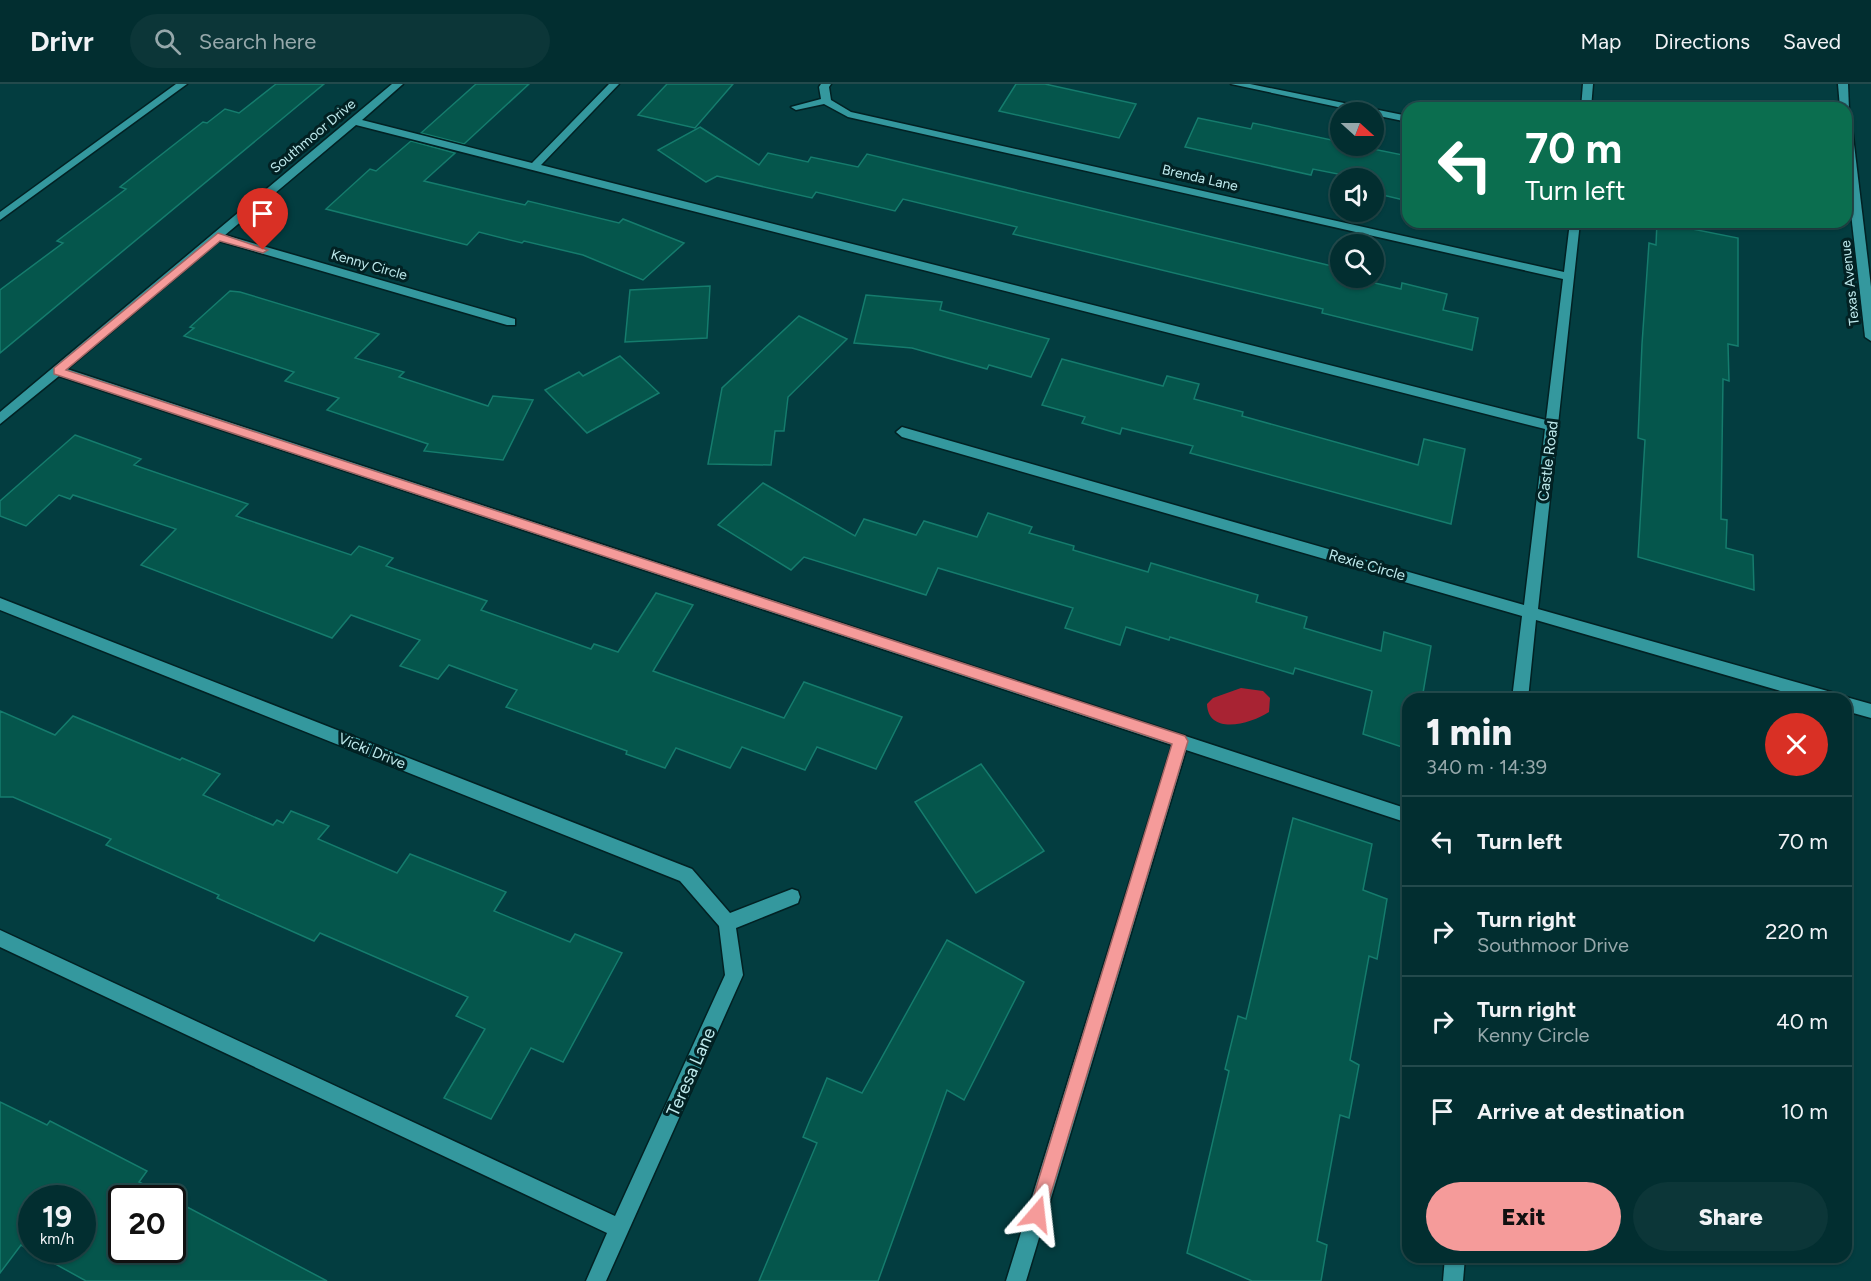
<!DOCTYPE html>
<html lang="en">
<head>
<meta charset="utf-8">
<style>
  body { margin:0; font-family:Figtree,sans-serif; background:#0c3638; color:#f1f3f6; height:100vh; display:flex; flex-direction:column; font-size:22px; white-space:nowrap }
  * { box-sizing:border-box; margin:0 }
  p { font-size:20px; color:#96a8ab }
  .icon { flex:none; width:33px; height:33px; fill:none; stroke:currentColor; stroke-width:2; stroke-linecap:round; stroke-linejoin:round }
  .map { position:relative; flex:1; overflow:hidden }
  .details { position:absolute; left:1402px; top:609px; width:450px; height:570px; display:flex; flex-direction:column; background:#022e30; border-radius:18px; box-shadow:0 2px 4px #0004,0 0 0 2px #234a4c }
  .details>* { flex:none }
  .guide { position:absolute; left:1402px; top:18px; width:450px; height:126px; border-radius:18px; box-shadow:0 2px 4px #0004,0 0 0 2px #234a4c; background:#0b6e4f; color:#fff; overflow:hidden }
  .needle { width:39px; rotate:111deg }
  .buttons { position:absolute; left:1330px; top:18px; display:grid; gap:12px }
  .buttons a { display:grid; place-items:center; width:54px; height:54px; border-radius:50%; background:#022e30; box-shadow:0 2px 4px #0004,0 0 0 2px #234a4c; font-size:30px }
  .speed { position:absolute; left:18px; top:1101px; display:flex; gap:12px; font-size:30px; font-weight:700; text-align:center }
  .speed>* { display:grid; place-content:center; width:78px; height:78px; border-radius:50%; background:#022e30; box-shadow:0 2px 4px #0004,0 0 0 2px #234a4c; line-height:1 }
  .speed small { font-size:15px; font-weight:400 }
  .speed .limit { border:3px solid #111; border-radius:9px; background:#fff; color:#111 }
  .pin { position:absolute; display:grid; place-items:center; width:51px; height:51px; color:#fff; margin:-62px -26px; border-radius:50% 50% 50% 0; rotate:-45deg; box-shadow:0 0 6px #0007 }
  .pin .icon { rotate:45deg }
  .me { position:absolute; width:66px; margin:-33px; rotate:17deg; stroke-linejoin:round; filter:drop-shadow(0 0 4px #0008) }
  .turn { display:flex; align-items:center; gap:21px; height:126px; padding:0 24px; font-size:27px }
  .turn .icon { width:78px; height:78px; stroke-width:2.5 }
  .turn b { display:block; font-size:42px; line-height:51px }
  .round { display:grid; place-items:center; flex:none; width:63px; height:63px; border-radius:32px; background:#0c3638 }
  .overview { display:flex; align-items:center; justify-content:space-between; height:102px; padding:0 24px }
  h1 { font-size:36px; font-weight:800; line-height:45px }
  .button { display:flex; gap:12px; margin-top:auto; padding:12px 24px }
  .button a { flex:1; height:69px; border-radius:36px; background:#f59b9a; color:#111; font-size:24px; font-weight:800; line-height:69px; text-align:center }
  .button a+a { background:#0c3638; color:#f1f3f6 }
  ul { padding:0; list-style:none }
  li { display:flex; align-items:center; gap:18px; height:90px; padding:0 24px; border-top:2px solid #234a4c }
  li div { flex:1 }
  li b { display:block; font-size:22px }
  li em { font-style:normal }
  header { display:flex; align-items:center; gap:36px; box-sizing:border-box; height:84px; padding:0 30px; background:#022e30; border-bottom:2px solid #234a4c }
  header strong { font-size:28px }
  nav { display:flex; gap:33px; margin-inline-start:auto; font-size:21px }
  .search { width:420px; height:54px; background:#0c3638; display:flex; align-items:center; gap:15px; box-sizing:border-box; padding:0 21px; border-radius:33px; color:#96a8ab; font-size:22px }
  .map>svg:first-child { display:block }
</style>
</head>
<body>
<header>
<strong>Drivr</strong>
<div class="search"><svg class="icon" aria-label="search" viewBox="0 0 24 24"><circle cx="10" cy="10" r="6"/><path d="M15 15l6 6"/></svg>Search here</div>
<nav><a>Map</a><a>Directions</a><a>Saved</a></nav>
</header>
<div class="map">
<svg width="1871" height="1197" viewBox="0 0 1871 1197">
  <rect width="100%" height="100%" fill="#033d40"/>
  <path fill="#a82333" d="M1241,604l22,3 7,7 -1,14c-18,12 -61,24 -62,-8l6,-6z"/>
  <g fill="#05564c" stroke="#157c6d" stroke-width="1.5" fill-rule="evenodd">
    <path d="M276,0h48l-324,269v-63l63,-47 -6,-2 69,-52 -6,-2 83,-65 4,1 18,-14 14,4z"/>
    <path d="M476,0h53l-65,60 -43,-11z"/>
    <path d="M667,0h66l-38,44 -57,-13z"/>
    <path d="M1016,0h29l91,20 -17,34 -120,-27z"/>
    <path d="M1198,34l53,11 2,-6 88,19v4h17l50,10v45l-34,-8v-15h-16l-45,-9 -2,6 -126,-28z"/>
    <path d="M700,43l59,38 9,-12 40,9 3,-5 47,10 9,-13 469,113 -2,6 7,2v3h12l48,11 1,-6 45,11 -4,16 35,8 -6,32 -150,-37 1,-4 -310,-75 4,-7 -114,-28 -8,12 -79,-19 -4,6 -95,-22 -11,6 -48,-32z"/>
    <path d="M411,57l44,12 -31,28 101,24 3,-4 91,22 4,-4 61,24 -41,37 -60,-25 -59,-14 -2,2 -43,-11 -12,13 -141,-36 44,-40 6,2z"/>
    <path d="M1657,138l81,16v108l-10,-2 1,37 -6,-2 -2,140 6,1 -1,28 27,7 1,35 -116,-33 7,-117 -7,-2 4,-94 7,-101 7,2z"/>
    <path d="M710,202l-3,52 -82,4 5,-52z"/>
    <path d="M230,207l10,1 139,42 -24,24 49,14 -5,5 89,29 5,-10 40,4 -30,60 -79,-9 4,-7 -101,-34 12,-12 -54,-17 9,-9 -110,-36 10,-8 -4,-1z"/>
    <path d="M866,211l76,7 -2,8 109,29 -18,38 -42,-12 -2,4 -75,-21 -58,-5z"/>
    <path d="M799,232l48,23 -59,58 -4,34h-9l-4,34 -63,-1 14,-76z"/>
    <path d="M620,272l39,37 -72,40 -42,-43 34,-18 4,4z"/>
    <path d="M1062,275l101,27 4,-10 32,8 -5,15 49,13 -1,4 176,49 6,-26 41,10 -14,75 -261,-71 3,-7 -71,-18 -2,6 -38,-11 3,-6 -43,-12z"/>
    <path d="M75,351l66,24 -7,6 114,39 -12,12 115,39 8,-9 34,12 -7,8 101,35 -6,9 110,39 3,-5 24,8 38,-59 37,12 -40,66 131,47 20,-36 98,35 -26,52 -59,-22 -12,23 -63,-23 -12,21 -54,-20 -11,20 -39,-14 1,-3 -121,-44 11,-17 -68,-25 -11,14 -38,-13 20,-26 -69,-25 -19,23 -191,-73 35,-36 -103,-34 -3,4 -11,-4 -33,31 -26,-10v-15z"/>
    <path d="M763,399l92,53 9,-17 52,16 8,-14 53,16 11,-24 44,14 -3,6 45,13 -1,4 75,22 3,-9 107,32 -2,7 51,15 -3,11 77,23 3,-19 47,14 -9,53h-14v50l-45,-15 9,-43 -77,-23 -2,6 -123,-37 -1,3 -43,-13 -6,18 -55,-17 8,-20 -135,-40 -12,27 -122,-38 -13,13 -73,-45z"/>
    <path d="M0,627l55,24 18,-19 107,44 2,-2 38,16 -17,21 70,30 4,-5 6,3 8,-12 38,15 -11,13 79,34 13,-19 96,38 -12,19 76,31 5,-8 47,19 -59,109 -32,-14 -40,71 -47,-21 41,-69 -29,-13 12,-19 -148,-64 -6,8 -97,-43 2,-3 -113,-50 5,-6 -98,-42h-13z"/>
    <path d="M981,680l63,87 -68,42 -61,-91z"/>
    <path d="M1293,734l79,26 -9,46 24,9 -10,60 -8,-3 -19,104 9,5 -10,53 -9,-3 -23,126 10,4 -6,36h-69l-65,-28 42,-182 -4,-2 13,-53 8,3z"/>
    <path d="M947,856l77,42 -60,118 -17,-10 -69,191h-119l58,-138 -14,-6 24,-59 35,15z"/>
    <path d="M0,1018l47,23 3,-4 97,50 -8,11 32,16h-49v52h50v-51l155,82h-241l-65,-36 -21,28zM32,1114h50v52h-50z"/>
  </g>
  <g fill="none" stroke-linecap="round" stroke-linejoin="round">
    <defs>
      <g id="minor">
        <path d="M176,0h11l-187,136v-8z"/>
        <path d="M392,0h11l-41,36 170,43 77,-79h10l-78,81 1005,255 17,-141 -715,-162 -24,-13 -28,6 -5,-3 30,-8 -2,-12 2,-3h10l-2,3 2,13 20,12 713,160 6,-50h10l-42,387 293,83 5,2 3,5h-31l-272,-79 -8,79h-16l10,-83 -620,-179 -6,-5 6,-5 622,178 21,-176 -1189,-304 -131,110 290,84v6h-8l-288,-84 -152,128 1341,440v14l-222,-73 -160,531h-20l166,-536 -1113,-369 -59,48v-12z"/>
        <path d="M1231,0h19l158,32v6l-34,-7v-3h-13z"/>
        <path d="M1583,0h10l-2,24h-10z"/>
        <path d="M1838,0h10l1,26 -9,-2z"/>
        <path d="M1846,32l5,3 20,168v54l-6,-4 -19,-168z"/>
        <path d="M0,514l692,271 38,44 62,-24 6,2 2,6 -2,6 -62,25 7,47 -137,306h-20l21,-48 -607,-286v-17l615,286 110,-241 -6,-49 -39,-45 -680,-271z"/>
        <path d="M1846,613l25,7v14l-25,-7v-12h-4z"/>
        <path d="M1445,1173h20l-2,24h-20z"/>
      </g>
    </defs>
    <use href="#minor" stroke="#022123" stroke-width="3"/>
    <use href="#minor" fill="#34989e" fill-rule="evenodd"/>
  </g>
  <path fill="#f59b9a" stroke="#9f6564" stroke-width="1.5" d="M218,149l50,17 -5,3 -43,-12 -154,129 1119,366 3,5 -145,479 -6,2 -7,-2 -2,-6 144,-470 -1118,-370v-6z"/>
  <g text-anchor="middle" dominant-baseline="central" stroke-width="6" stroke-linejoin="round" paint-order="stroke">
    <g font-size="14" fill="#bfeaed" stroke="#022123">
      <text transform="translate(313 52) rotate(-40)">Southmoor Drive</text>
      <text transform="translate(1200 94) rotate(13)">Brenda Lane</text>
      <text transform="translate(369 181) rotate(16)">Kenny Circle</text>
      <text transform="translate(1850 199) rotate(-96)">Texas Avenue</text>
    </g>
    <g font-size="15" fill="#bfeaed" stroke="#022123">
      <text transform="translate(1548 377) rotate(-83)">Castle Road</text>
      <text transform="translate(1367 481) rotate(16)">Rexie Circle</text>
      <text transform="translate(372 667) rotate(22)">Vicki Drive</text>
    </g>
    <g font-size="18" fill="#bfeaed" stroke="#022123">
      <text transform="translate(691 988) rotate(-66)">Teresa Lane</text>
    </g>
  </g>
</svg>
<div class="buttons">
<a><svg class="needle" viewBox="-14 -14 28 28"><path d="M0-13l5 13h-10z" fill="#e53935"/><path d="M0 13l5-13h-10z" fill="#96a8ab"/></svg></a>
<a><svg class="icon" aria-label="sound" viewBox="0 0 24 24"><path d="M4 9h4l5-4v14l-5-4H4zM17 9q2 3 0 6"/></svg></a>
<a><svg class="icon" aria-label="search" viewBox="0 0 24 24"><circle cx="10" cy="10" r="6"/><path d="M15 15l6 6"/></svg></a>
</div>
<div class="speed"><div>19<small>km/h</small></div><div class="limit">20</div></div>
<div class="pin" style="left:263px;top:166px;background:#d93025"><svg class="icon" aria-label="arrive" viewBox="0 0 24 24"><path d="M6 21V4h12l-3 4 3 4H6"/></svg></div>
<svg class="me" style="left:1037px;top:1130px" viewBox="-20 -20 40 40"><path d="M0-17L14 15 0 8-14 15z" fill="#f59b9a" stroke="#fff" stroke-width="4"/></svg>
<div class="guide">
<div class="turn"><svg class="icon" aria-label="left" viewBox="0 0 24 24"><path d="M17 20v-9H6M10 6l-5 5 5 5"/></svg><div><b>70 m</b>Turn left</div></div>
</div>
<section class="details">
<div class="overview"><div><h1>1 min</h1><p>340 m · 14:39</p></div><a class="round" style="background:#d93025;color:#fff"><svg class="icon" aria-label="close" viewBox="0 0 24 24"><path d="M6 6l12 12M18 6L6 18"/></svg></a></div>
<ul>
<li><svg class="icon" aria-label="left" viewBox="0 0 24 24"><path d="M17 20v-9H6M10 6l-5 5 5 5"/></svg><div><b>Turn left</b></div><em>70 m</em></li>
<li><svg class="icon" aria-label="right" viewBox="0 0 24 24"><path d="M7 20v-9h11M14 6l5 5-5 5"/></svg><div><b>Turn right</b><p>Southmoor Drive</p></div><em>220 m</em></li>
<li><svg class="icon" aria-label="right" viewBox="0 0 24 24"><path d="M7 20v-9h11M14 6l5 5-5 5"/></svg><div><b>Turn right</b><p>Kenny Circle</p></div><em>40 m</em></li>
<li><svg class="icon" aria-label="arrive" viewBox="0 0 24 24"><path d="M6 21V4h12l-3 4 3 4H6"/></svg><div><b>Arrive at destination</b></div><em>10 m</em></li>
</ul>
<div class="button"><a>Exit</a><a>Share</a></div>
</section>
</div>
</body>
</html>
